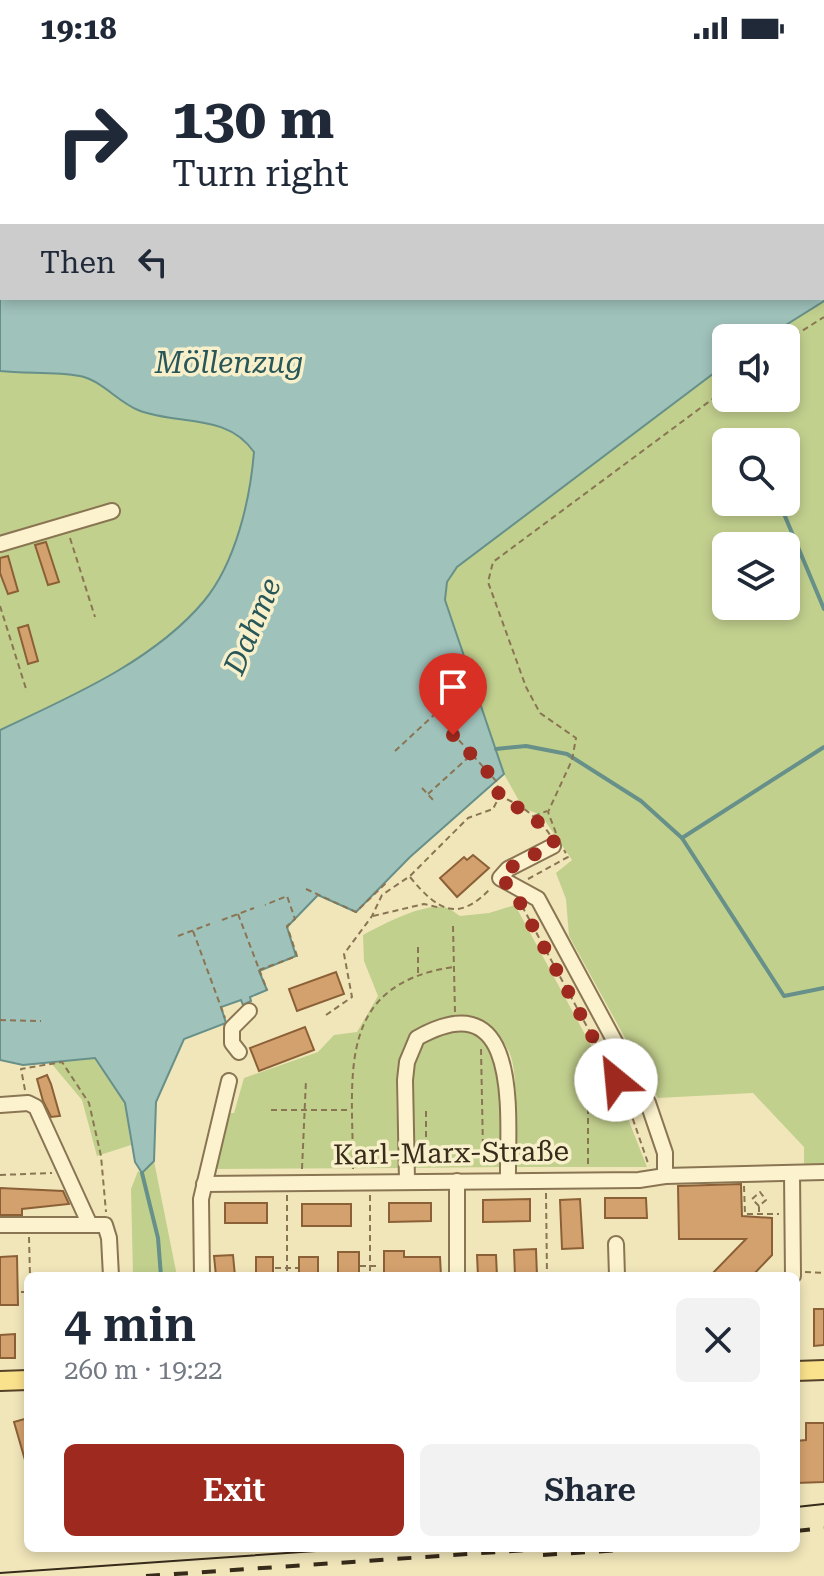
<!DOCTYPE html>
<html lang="en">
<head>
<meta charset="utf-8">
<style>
  body { margin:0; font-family:"Roboto Serif",serif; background:#f2f2f3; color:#1f2937; height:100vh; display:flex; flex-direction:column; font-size:30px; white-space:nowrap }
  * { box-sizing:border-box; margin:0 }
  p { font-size:26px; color:#747a83 }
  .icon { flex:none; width:44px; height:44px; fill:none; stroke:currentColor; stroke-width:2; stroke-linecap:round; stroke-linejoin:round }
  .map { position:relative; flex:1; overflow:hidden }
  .side { position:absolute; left:24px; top:1216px; width:776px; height:280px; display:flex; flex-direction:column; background:#fff; border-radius:12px; box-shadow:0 4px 12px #0003 }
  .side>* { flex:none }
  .banner { position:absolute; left:0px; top:0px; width:824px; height:244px; box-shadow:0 4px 12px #0003; background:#fff; color:#1f2937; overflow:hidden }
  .fabs { position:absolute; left:712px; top:268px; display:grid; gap:16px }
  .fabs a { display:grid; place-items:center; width:88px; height:88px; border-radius:12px; background:#fff; box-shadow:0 4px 12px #0003; font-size:40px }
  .pin { position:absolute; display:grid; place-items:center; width:68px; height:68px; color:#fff; margin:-82px -34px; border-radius:50% 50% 50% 0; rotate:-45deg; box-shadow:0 0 8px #0007 }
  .pin .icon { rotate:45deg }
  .me { position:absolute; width:88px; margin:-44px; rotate:332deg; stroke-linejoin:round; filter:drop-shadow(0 0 6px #0008) }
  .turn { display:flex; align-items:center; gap:28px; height:168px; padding:0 40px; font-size:36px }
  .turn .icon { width:104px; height:104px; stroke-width:2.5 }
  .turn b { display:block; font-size:56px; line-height:68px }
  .then { display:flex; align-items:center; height:76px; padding:0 40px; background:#0003; gap:16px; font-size:30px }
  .round { display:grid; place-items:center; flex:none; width:84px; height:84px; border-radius:12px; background:#f2f2f3 }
  .overview { display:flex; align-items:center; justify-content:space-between; height:136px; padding:0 40px }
  h1 { font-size:48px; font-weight:600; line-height:60px }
  .button { display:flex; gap:16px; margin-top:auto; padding:16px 40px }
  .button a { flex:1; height:92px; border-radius:12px; background:#9e291e; color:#fff; font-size:32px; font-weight:600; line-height:92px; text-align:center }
  .button a+a { background:#f2f2f3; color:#1f2937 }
  .status { display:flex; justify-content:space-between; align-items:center; height:56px; padding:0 40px; background:#fff; direction:ltr }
  .status svg { height:22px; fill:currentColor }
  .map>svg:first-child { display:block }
</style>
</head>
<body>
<div class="status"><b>19:18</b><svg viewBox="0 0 49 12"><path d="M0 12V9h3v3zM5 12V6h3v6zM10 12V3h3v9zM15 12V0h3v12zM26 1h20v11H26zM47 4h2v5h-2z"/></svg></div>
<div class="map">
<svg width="824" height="1520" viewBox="0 0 824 1520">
  <rect width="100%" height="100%" fill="#f1e6ba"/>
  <g fill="#c2d08e" fill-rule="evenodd">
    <path d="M824,245v865h-20v-19l-51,-54 -95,5 -89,-162 -3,-37 -10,-26 16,-13 -31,-45 -18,-7 -19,-34 -59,-174 2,-18 10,-15 269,-203v34h60v-60h-21zM726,386h60v60h-60zM726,490h60v60h-60z"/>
    <path d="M0,315c26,3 54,0 80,5 21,4 38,26 58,34 40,16 87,2 116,42 -3,66 -31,141 -83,184 -43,35 -120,70 -171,94z"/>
    <path d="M515,849l106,196 26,66h-132c-1,-28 4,-86 -4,-110 -15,-47 -89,-55 -109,-5 -11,29 -3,84 -2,116l-187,1 12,-56h9l10,-35 74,-26 16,-17 23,-3 21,-36 -14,-35 -1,-26c19,-10 66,-36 87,-26 4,2 6,5 10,7l29,-3z"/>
    <path d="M465,973l15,6 21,27 2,105 -92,1c-1,-31 -12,-113 17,-131 10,-6 26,-6 37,-8z"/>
    <path d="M94,1002l31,46 6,41 -34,11 -15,-56 -31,-37z"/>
    <path d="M154,1105l23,115h-44l-2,-87 7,-18 4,2z"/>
  </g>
  <path fill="#9fc2bb" stroke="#669089" stroke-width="2" fill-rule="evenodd" d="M0,0h824v245l-59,37h-39v26l-269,203 -10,15 -2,18 59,174 -94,83 -54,55 -38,-17 -31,32 9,29 -37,15 8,19 -17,7 1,4 -8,4 -2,-5 -20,7 5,16 -42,16 -28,63 -2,59 -12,12 -7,-11 -10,-59 -30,-45 -72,7 -23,-5v-330c70,-33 154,-69 204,-129 32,-39 46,-101 50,-149 -28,-40 -76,-26 -116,-42 -20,-8 -37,-30 -58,-34 -26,-5 -54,-2 -80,-5zM822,2v240h-820v-240z"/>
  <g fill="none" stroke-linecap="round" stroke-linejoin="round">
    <g stroke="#669089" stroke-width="4">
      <path d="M779,446l45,107"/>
      <path d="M496,693l30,-3 41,8 74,47 41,37 102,158 40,-8"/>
      <path d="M682,782l142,-91"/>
      <path d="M142,1117l16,65 3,38"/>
    </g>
  </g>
  <g fill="#d3a16d" stroke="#8b6037" stroke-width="2">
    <path d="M46,486l13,40 -11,3 -13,-40z"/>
    <path d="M8,500l10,35 -10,3 -8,-21v-15z"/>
    <path d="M28,569l10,36 -10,3 -10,-36z"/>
    <path d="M473,799l16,13 -32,29 -17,-19 24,-21 3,3z"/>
    <path d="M336,916l8,22 -47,17 -8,-22z"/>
    <path d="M305,971l9,23 -55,21 -9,-23z"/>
    <path d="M47,1019l4,9 9,32 -9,1 -8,-16 -6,-22z"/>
    <path d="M741,1128l1,32 30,2v37l-20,21h-42l36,-37h-67l-1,-53z"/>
    <path d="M0,1132l63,3 6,13 -47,5v6h-22z"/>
    <path d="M605,1142h41l1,20h-42z"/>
    <path d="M530,1143v22l-47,1v-22z"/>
    <path d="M580,1143l3,49 -21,1 -2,-49z"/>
    <rect x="225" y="1147" width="42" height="20"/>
    <path d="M389,1147h42v18l-42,1z"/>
    <rect x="302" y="1148" width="49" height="22"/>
    <path d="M536,1193l1,27h-22l-1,-26z"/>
    <path d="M384,1195h20v6h36l1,19h-57z"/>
    <rect x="338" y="1196" width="21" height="24"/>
    <path d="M233,1199l2,21h-19l-2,-20z"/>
    <path d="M477,1199h19l1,21h-19z"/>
    <path d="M17,1200l1,49h-18v-48z"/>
    <rect x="256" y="1201" width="17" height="19"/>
    <rect x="299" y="1201" width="19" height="19"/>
    <path d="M814,1253h10v36l-10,1z"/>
    <path d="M15,1278v24h-15v-23z"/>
    <path d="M28,1362v42h-3l-11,-38z"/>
    <path d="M806,1367h18v59l-28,1v-42l10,-1z"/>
  </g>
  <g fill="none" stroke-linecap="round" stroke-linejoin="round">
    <defs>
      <g id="minor">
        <path d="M0,488l112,-33"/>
        <path d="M553,790l-45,23 -8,9 38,21 110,204 17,50v23"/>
        <path d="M239,996l-7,-9v-15l17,-17"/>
        <path d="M0,1049l28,-2 8,4 53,116"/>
        <path d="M792,1117l1,103"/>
        <path d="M407,1125l-2,-101 2,-18 10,-24c107,-60 90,82 91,142"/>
        <path d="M457,1125v95"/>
        <path d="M204,1128l435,-4 26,-4 159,-4"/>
        <path d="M0,1169h105l4,13 2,38"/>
        <path d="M616,1188l1,32"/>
        <path d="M202,1220l-1,-77 28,-118"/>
      </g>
      <g id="major">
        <path d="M796,1315l28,-1"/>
        <path d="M0,1325l28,-1"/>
      </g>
    </defs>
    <use href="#minor" stroke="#8a7553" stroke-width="18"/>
    <use href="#major" stroke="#564228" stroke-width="22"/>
    <g stroke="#8a7553" stroke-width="2" stroke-dasharray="6 4" stroke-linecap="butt">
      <path d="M786,285l38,-24"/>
      <path d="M70,482l25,79"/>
      <path d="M0,550l27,86"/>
      <path d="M395,695l40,-37 62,68 2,13"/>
      <path d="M422,732l12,13"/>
      <path d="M428,738l43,-39"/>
      <path d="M534,760l13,-5"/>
      <path d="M556,777l-8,-21 24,-52 4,-22 -36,-25 -14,-26 -38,-105 5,-20 233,-173"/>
      <path d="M410,821c28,34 48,46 81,11"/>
      <path d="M528,823l40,-22 -4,-7"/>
      <path d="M306,833l50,23 32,-31"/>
      <path d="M522,850l104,193 23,67"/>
      <path d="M238,858l29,76"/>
      <path d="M373,860l51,-12 17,4"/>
      <path d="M222,864l32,-12"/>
      <path d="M453,870l2,87"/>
      <path d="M193,875l32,87"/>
      <path d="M178,880l32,-12"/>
      <path d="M259,914l38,-14 -10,-30 8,-7 -8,-23 -22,9"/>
      <path d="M418,917v-26"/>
      <path d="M326,959l26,-18 -8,-43 28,-38 10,-21 28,-19 58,-58 25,-9 6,-12c17,3 42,23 51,38"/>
      <path d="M0,964l41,1"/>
      <path d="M481,993l2,102"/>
      <path d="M25,1034l-4,-21 41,-7 27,41 12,53 5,56"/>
      <path d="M588,1052v59"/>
      <path d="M271,1054h80"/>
      <path d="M426,1055v40"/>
      <path d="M421,1096l73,-1"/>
      <path d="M302,1113l4,-89"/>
      <path d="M353,1113c0,-93 -19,-185 101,-202"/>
      <path d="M0,1119l52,-2"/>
      <path d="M744,1130l1,28h34"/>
      <path d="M546,1137l1,83"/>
      <path d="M287,1139v81"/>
      <path d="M370,1139v81"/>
      <path d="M759,1150l-7,-7 8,-7 6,8 -7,6v6"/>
      <path d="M29,1181l1,39"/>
      <path d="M360,1210h19"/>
      <path d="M275,1212h23"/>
      <path d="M805,1216l19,1"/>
      <path d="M21,1236h7"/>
    </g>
    <use href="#minor" stroke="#fcf3ce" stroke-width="14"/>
    <use href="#major" stroke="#fae28d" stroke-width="18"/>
    <g stroke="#372b1a" stroke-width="2">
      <path d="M796,1451l28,-3"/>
      <path d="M0,1517l360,-25"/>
    </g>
    <g stroke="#372b1a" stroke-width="4" stroke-dasharray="14 14" stroke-linecap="butt">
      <path d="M796,1475l28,-3"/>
      <path d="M543,1499l110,-7"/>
      <path d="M146,1520l410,-28"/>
    </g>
  </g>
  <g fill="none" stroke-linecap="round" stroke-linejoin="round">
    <path stroke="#9e291e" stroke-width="14" stroke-dasharray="0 25.2" d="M453,679l44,47 2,15 34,19 22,27 -47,26 -8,9 12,10 104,192"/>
  </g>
  <g text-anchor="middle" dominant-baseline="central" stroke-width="7" stroke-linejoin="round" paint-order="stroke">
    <g font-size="28" fill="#372b1a" stroke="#f8efcb">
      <text transform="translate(451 1097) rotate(-1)">Karl-Marx-Straße</text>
    </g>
    <g font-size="30" font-style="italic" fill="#275759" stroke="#f8efcb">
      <text x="229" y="306">Möllenzug</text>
      <text transform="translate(252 570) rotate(-67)">Dahme</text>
    </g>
  </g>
</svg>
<div class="fabs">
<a><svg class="icon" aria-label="sound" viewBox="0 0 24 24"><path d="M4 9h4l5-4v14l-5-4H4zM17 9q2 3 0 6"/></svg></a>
<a><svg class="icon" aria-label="search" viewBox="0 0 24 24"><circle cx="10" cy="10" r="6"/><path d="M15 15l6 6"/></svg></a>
<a><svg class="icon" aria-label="layers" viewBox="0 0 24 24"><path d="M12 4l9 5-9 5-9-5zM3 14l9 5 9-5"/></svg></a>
</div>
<div class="pin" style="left:453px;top:679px;background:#d93025"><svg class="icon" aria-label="arrive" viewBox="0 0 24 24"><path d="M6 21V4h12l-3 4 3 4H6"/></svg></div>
<svg class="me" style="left:616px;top:1024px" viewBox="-20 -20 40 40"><circle r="19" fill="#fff"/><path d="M0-13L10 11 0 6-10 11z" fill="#9e291e"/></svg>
<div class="banner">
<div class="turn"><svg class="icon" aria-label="right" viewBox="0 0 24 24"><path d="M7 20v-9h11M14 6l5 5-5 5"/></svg><div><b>130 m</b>Turn right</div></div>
<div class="then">Then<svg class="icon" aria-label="left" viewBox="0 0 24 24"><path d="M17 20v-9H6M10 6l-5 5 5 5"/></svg></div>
</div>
<section class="side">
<div class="overview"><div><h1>4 min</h1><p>260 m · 19:22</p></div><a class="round"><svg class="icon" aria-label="close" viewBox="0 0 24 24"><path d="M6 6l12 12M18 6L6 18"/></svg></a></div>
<div class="button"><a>Exit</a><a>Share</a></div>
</section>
</div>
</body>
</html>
